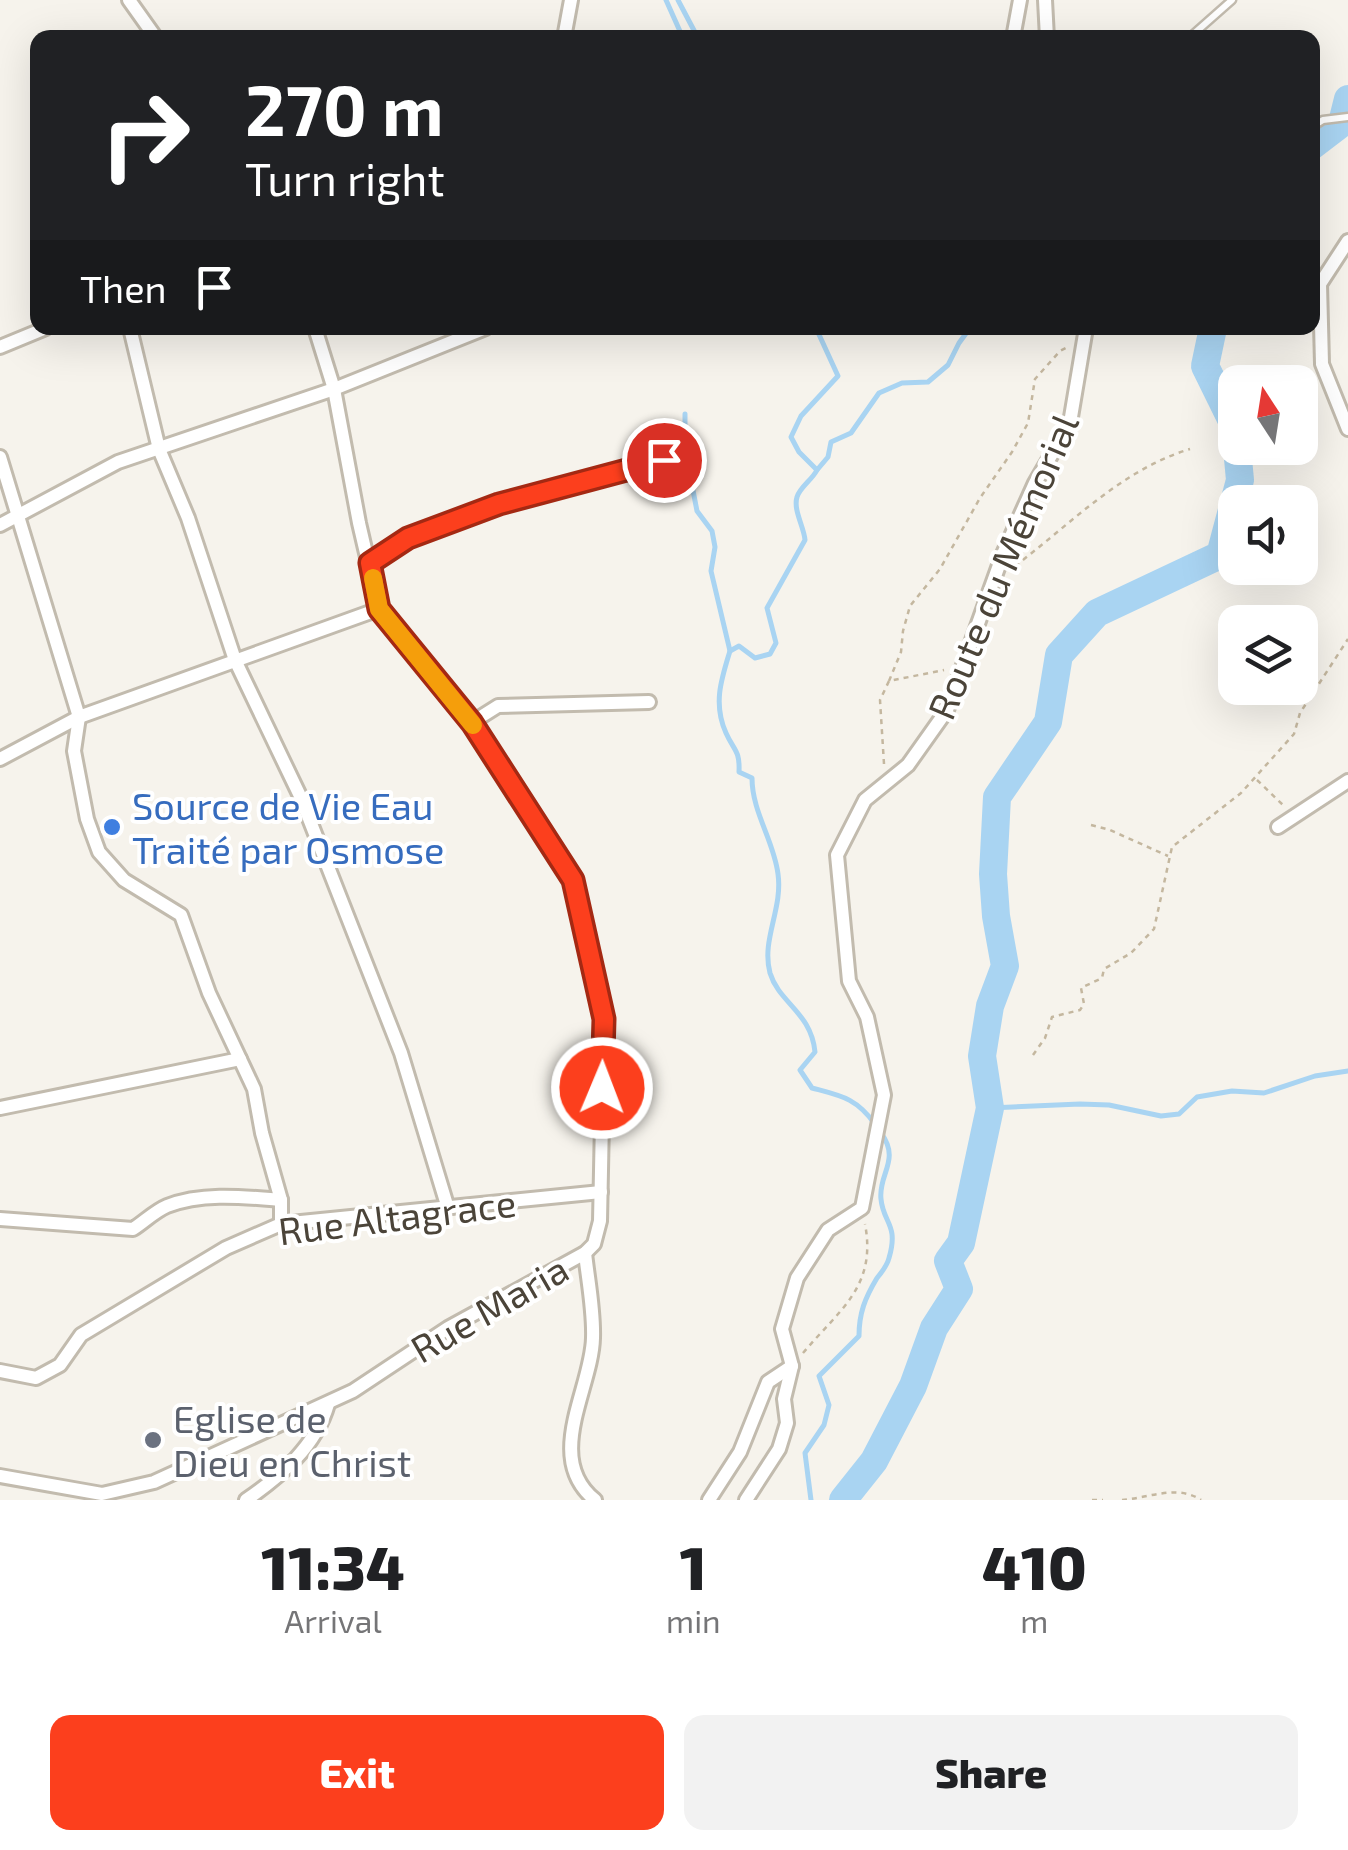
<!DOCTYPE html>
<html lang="en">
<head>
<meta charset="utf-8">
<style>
  body { margin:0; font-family:"Exo 2",sans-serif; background:#f2f2f2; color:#202124; height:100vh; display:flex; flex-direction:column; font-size:38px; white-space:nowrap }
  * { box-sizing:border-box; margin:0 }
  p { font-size:32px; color:#757577 }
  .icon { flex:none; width:55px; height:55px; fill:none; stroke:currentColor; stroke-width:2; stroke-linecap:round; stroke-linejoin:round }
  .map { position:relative; height:1500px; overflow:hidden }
  .side { display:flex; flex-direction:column; background:#fff; flex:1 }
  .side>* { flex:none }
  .top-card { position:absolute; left:30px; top:30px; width:1290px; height:305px; border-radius:20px; box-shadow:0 10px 40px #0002; background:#202124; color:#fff; overflow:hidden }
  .needle { width:65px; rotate:348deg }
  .controls { position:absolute; left:1218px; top:365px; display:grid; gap:20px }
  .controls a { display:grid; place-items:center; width:100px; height:100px; border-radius:20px; background:#fff; box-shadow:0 10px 40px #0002; font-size:50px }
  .pin { position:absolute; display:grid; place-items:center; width:85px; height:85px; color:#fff; margin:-42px; border:5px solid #fff; border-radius:50%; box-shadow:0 2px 10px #0007 }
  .me { position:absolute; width:110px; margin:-55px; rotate:1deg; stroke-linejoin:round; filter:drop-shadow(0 0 8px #0008) }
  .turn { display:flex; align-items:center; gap:35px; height:210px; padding:0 50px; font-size:45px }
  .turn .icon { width:130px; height:130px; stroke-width:2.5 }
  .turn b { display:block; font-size:70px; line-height:85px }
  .then { display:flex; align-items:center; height:95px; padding:0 50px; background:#0003; gap:20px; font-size:38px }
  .eta { display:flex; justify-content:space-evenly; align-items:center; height:170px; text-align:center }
  .eta b { font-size:60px; font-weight:800; line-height:70px }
  .primary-button { display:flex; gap:20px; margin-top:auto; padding:20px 50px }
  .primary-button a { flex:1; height:115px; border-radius:20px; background:#fc3f1d; color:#fff; font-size:40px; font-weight:800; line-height:115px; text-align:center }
  .primary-button a+a { background:#f2f2f2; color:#202124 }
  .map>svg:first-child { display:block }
</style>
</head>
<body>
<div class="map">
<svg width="1348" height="1500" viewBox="0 0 1348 1500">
  <rect width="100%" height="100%" fill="#f6f3ec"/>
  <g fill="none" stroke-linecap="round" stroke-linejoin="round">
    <g stroke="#a9d4f2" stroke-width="5">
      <path d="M666,0l17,38"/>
      <path d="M678,0l20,38"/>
      <path d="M816,328l22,48 -37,40 -10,21 8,15 18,18c-5,10 -17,17 -20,27 -4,13 7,30 8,43l-38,68 9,35 -6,11 -15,4 -16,-12 -9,5c-9,29 -17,53 -4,82 8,18 14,17 13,39l13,6c0,34 22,63 26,96 5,35 -17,66 -8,99 9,30 41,39 45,79l-15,18 12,18c30,8 44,10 63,36"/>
      <path d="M685,414v35l12,62 15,20 3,16 -4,24 19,80"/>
      <path d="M817,470l11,-13 3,-15 20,-9 28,-40 23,-10 26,-1 20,-17 11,-22 11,-15"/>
      <path d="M990,1108l90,-4 29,1 52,11 18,-2 18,-17 35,-6 32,2 51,-17 33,-5"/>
      <path d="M811,1500l-6,-47 19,-28 5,-20 -10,-29 40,-40c0,-23 6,-38 18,-58 5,-6 10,-12 12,-20 10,-34 -6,-35 -8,-59 -3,-25 20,-39 0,-66"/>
    </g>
    <g stroke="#a9d4f2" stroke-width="28">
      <path d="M1312,146l30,-23 6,-24"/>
      <path d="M1213,328l-8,38 30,61"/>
      <path d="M843,1500l31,-39 39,-75 21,-58 25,-39 -11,-28 13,-18 29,-135 -8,-52 8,-50 15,-40 -9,-50 -3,-42 4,-77 51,-75 11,-67 38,-42 123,-58 20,-75 -3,-32"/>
    </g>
    <defs>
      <g id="service">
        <path d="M1189,38l43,-38"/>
        <path d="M1312,127l11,-7 25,-3"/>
      </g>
      <g id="minor">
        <path d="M129,0l27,38"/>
        <path d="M1045,0l2,38"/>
        <path d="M564,38l7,-38"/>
        <path d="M1013,38l7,-38"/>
        <path d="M1348,241l-28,43 2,80 26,65"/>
        <path d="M130,328l29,121 29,69 47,142 66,138 100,255 46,152"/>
        <path d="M0,347l46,-19"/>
        <path d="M0,457l79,260 -5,34 13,68 12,33 25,28 57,35 28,78 45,96 8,44 19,67v24"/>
        <path d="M0,525l118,-63 216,-73 152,-61"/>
        <path d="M370,563l38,-25 91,-33 165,-45"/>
        <path d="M471,723l27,-17 151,-4"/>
        <path d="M0,759l79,-42 300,-108"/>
        <path d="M1278,827l70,-46"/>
        <path d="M0,1108l240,-49"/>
        <path d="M0,1219l133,10c11,-7 22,-18 34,-23 35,-14 78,-9 114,-6"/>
        <path d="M585,1253c3,28 9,57 8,85 -1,50 -50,120 2,162"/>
        <path d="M0,1371l36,7 24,-13 21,-30 145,-87 55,-24 320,-32"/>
        <path d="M0,1476l102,18 52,-12 199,-91 95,-63 137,-75 9,-9 6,-23 4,-202 -31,-139 -102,-157 -92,-114 -20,-86 -25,-134 -19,-61"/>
        <path d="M246,1500c35,-24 70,-54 82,-96"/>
        <path d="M709,1500l31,-48 28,-70 24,-16"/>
        <path d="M746,1500l33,-51 8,-26 -3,-24 8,-33 -10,-37 15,-51 31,-48 34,-22 22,-113 -17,-78 -18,-36 -12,-126 28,-55 43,-35 39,-55 56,-156 32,-71 35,-60 16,-95"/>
      </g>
    </defs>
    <use href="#service" stroke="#c2bbae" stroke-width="11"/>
    <use href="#minor" stroke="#c2bbae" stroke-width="18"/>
    <g stroke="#c4b79f" stroke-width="2.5" stroke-dasharray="5 5" stroke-linecap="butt">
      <path d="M1015,566c57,-43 106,-96 175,-117"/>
      <path d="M889,681l12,-29 2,-21 7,-25 30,-37 40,-71 32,-46 16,-29 7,-44 25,-28 8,-4"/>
      <path d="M884,764l-4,-64 9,-19 55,-11"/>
      <path d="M1257,780l26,25"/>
      <path d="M1091,825l19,5 58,26"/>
      <path d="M1033,1055l12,-17 7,-21 28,-7 4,-6 -3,-16 21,-10 2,-9 27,-16 23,-24 18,-82 69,-54 53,-59 6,-21 48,-74"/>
      <path d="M803,1353c36,-43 74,-66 62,-129"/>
      <path d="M1092,1500h11"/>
      <path d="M1122,1500c27,-2 55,-16 79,0"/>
    </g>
    <use href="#service" stroke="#fff" stroke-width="6"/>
    <use href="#minor" stroke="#fff" stroke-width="12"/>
  </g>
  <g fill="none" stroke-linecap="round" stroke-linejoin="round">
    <defs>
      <path id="route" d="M602,1088l2,-69 -31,-139 -101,-157 -93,-114 -9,-46 38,-25 91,-34 165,-44"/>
    </defs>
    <use href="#route" stroke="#a42913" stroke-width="25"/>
    <use href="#route" stroke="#fc3f1d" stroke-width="18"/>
    <path stroke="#f59e0b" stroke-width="18" d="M373,578l6,31 94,116"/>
  </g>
  <circle fill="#3f7fe0" stroke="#fff" stroke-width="4" cx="112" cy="827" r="10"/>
  <circle fill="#6b7280" stroke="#fff" stroke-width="4" cx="153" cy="1440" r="10"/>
  <g text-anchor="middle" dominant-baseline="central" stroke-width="8" stroke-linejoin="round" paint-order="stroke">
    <g font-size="38" fill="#4b4439" stroke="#fff">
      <text transform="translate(1002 566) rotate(-67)">Route du Mémorial</text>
      <text transform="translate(397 1216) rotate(-7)">Rue Altagrace</text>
      <text transform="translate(489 1308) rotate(-30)">Rue Maria</text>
    </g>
    <g font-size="38" fill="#366cbe" stroke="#fff" text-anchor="start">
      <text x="132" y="805">Source de Vie Eau<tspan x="132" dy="44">Traité par Osmose</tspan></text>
    </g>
    <g font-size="38" fill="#5b616d" stroke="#fff" text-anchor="start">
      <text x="173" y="1418">Eglise de<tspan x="173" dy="44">Dieu en Christ</tspan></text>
    </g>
  </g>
</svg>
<div class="controls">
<a><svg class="needle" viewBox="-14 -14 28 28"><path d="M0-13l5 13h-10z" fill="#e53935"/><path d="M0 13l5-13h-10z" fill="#757577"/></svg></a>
<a><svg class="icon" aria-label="sound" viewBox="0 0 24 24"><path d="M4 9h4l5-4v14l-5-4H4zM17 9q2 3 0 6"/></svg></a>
<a><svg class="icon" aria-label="layers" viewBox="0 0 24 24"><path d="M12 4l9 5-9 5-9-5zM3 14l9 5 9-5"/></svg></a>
</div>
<div class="pin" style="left:664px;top:460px;background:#d93025"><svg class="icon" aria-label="arrive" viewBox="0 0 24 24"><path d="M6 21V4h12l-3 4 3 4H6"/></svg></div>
<svg class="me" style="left:602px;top:1088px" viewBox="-20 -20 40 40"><circle r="17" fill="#fc3f1d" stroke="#fff" stroke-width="3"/><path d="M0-11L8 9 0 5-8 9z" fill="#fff"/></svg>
<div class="top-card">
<div class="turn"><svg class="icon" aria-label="right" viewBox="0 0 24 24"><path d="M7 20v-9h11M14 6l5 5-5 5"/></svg><div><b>270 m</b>Turn right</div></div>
<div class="then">Then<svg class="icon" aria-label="arrive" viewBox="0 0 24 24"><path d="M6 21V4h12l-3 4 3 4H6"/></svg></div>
</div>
</div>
<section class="side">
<div class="eta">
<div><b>11:34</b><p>Arrival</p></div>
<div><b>1</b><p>min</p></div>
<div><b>410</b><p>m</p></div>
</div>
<div class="primary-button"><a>Exit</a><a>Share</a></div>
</section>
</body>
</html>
